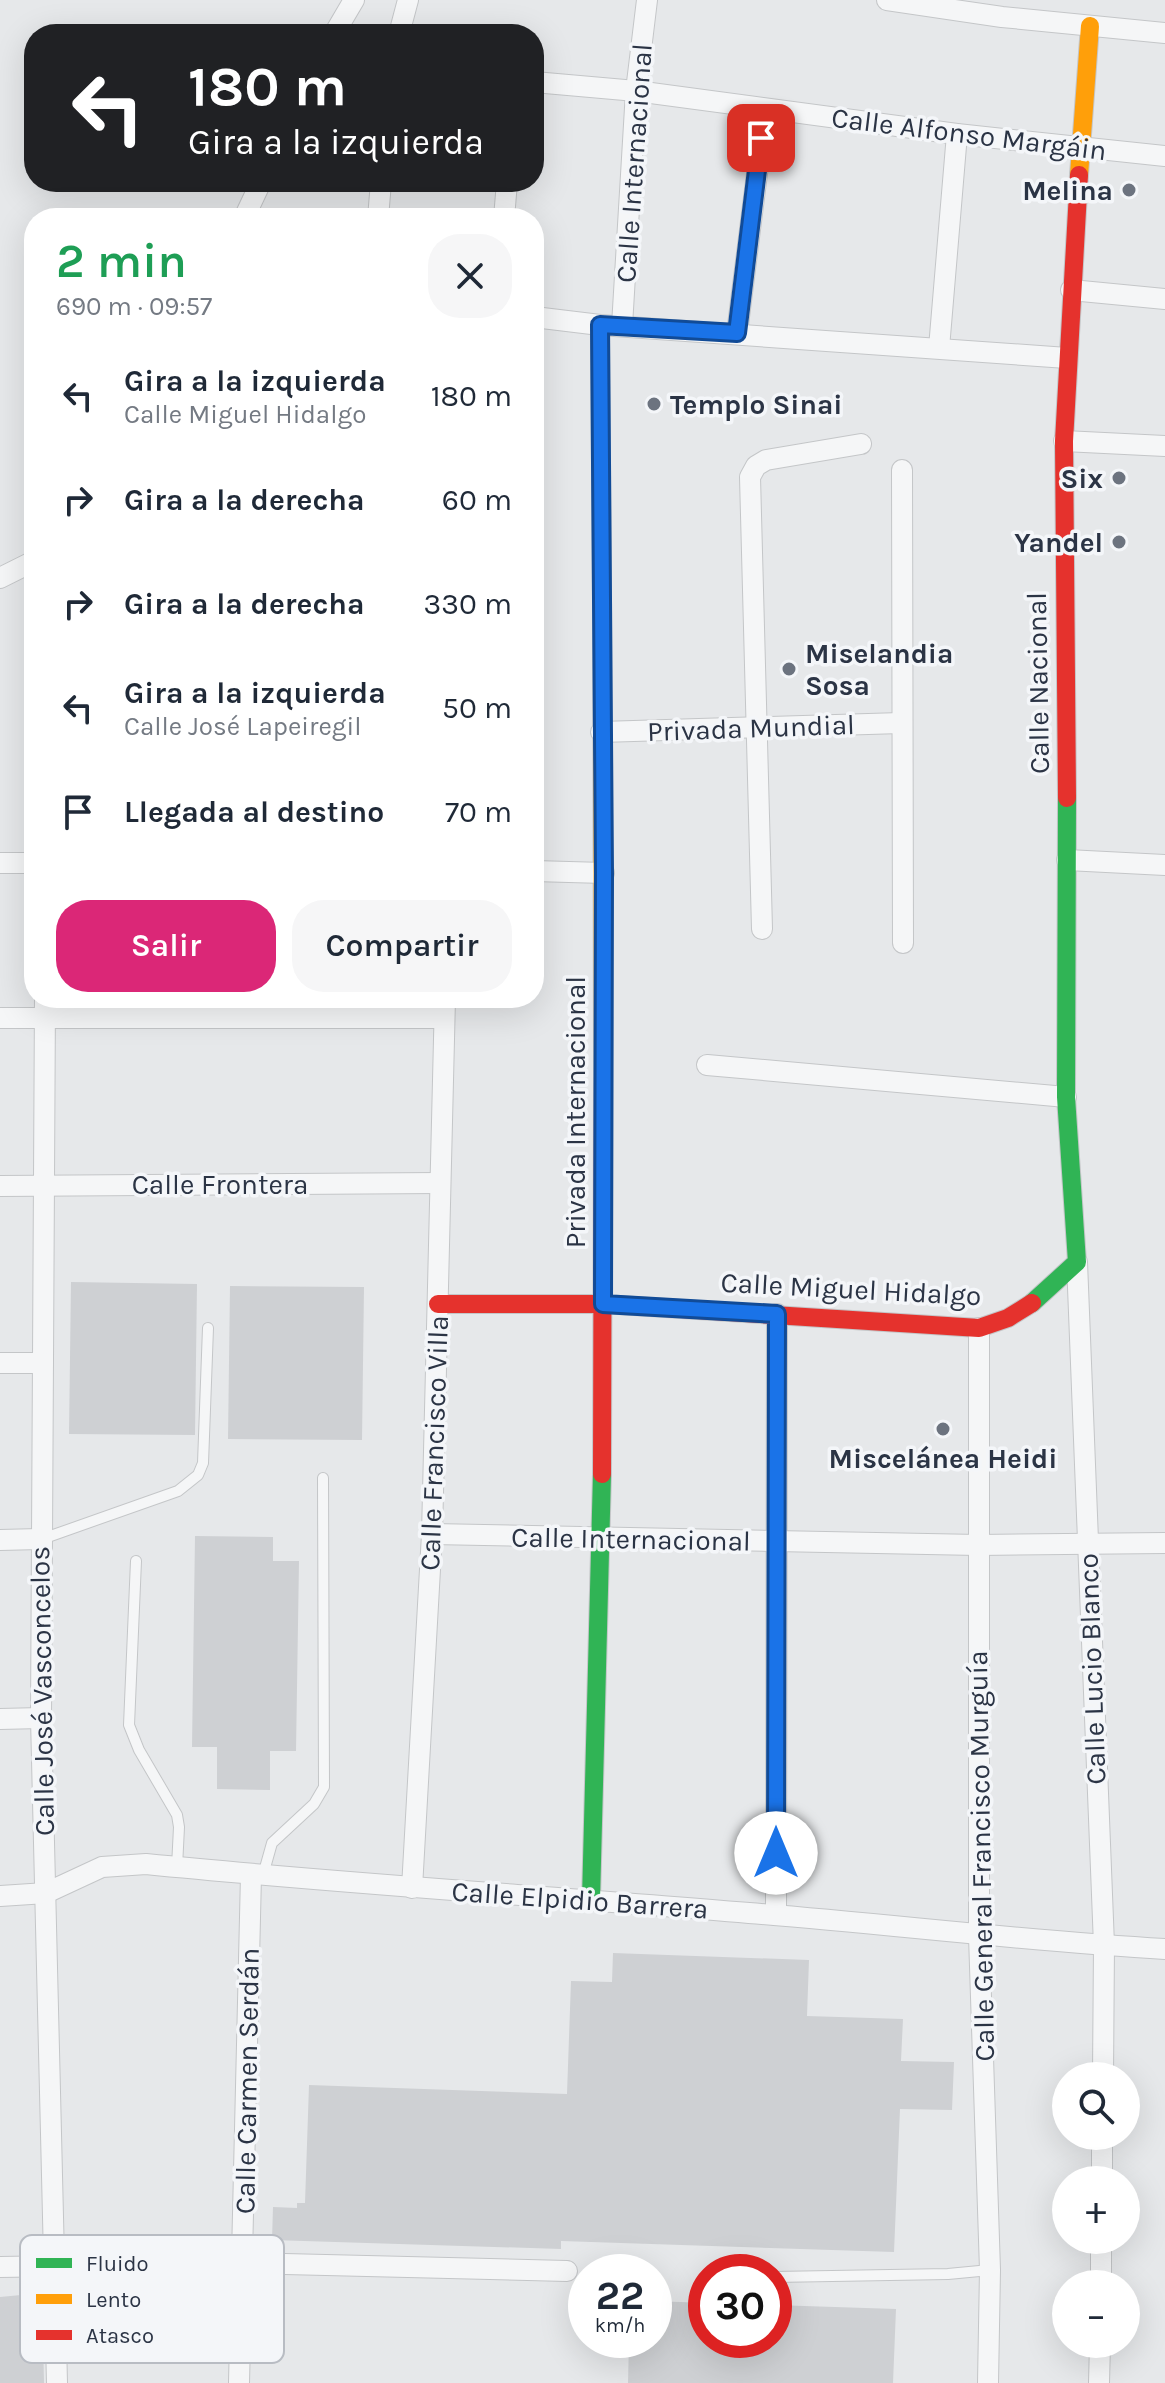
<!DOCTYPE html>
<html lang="es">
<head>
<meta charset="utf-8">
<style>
  body { margin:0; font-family:Karla,sans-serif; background:#f6f6f7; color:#1f2937; height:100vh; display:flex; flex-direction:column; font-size:30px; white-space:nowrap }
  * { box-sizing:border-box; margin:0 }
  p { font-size:26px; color:#747a83 }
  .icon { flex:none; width:44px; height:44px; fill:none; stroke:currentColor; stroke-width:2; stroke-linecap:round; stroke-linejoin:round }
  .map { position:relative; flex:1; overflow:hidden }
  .details { position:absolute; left:24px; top:208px; width:520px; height:800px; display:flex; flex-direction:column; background:#fff; border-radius:32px; box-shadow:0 8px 32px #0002 }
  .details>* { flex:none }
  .top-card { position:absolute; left:24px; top:24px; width:520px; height:168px; border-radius:32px; box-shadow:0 8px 32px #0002; background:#202124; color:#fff; overflow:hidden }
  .buttons { position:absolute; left:1052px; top:2062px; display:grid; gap:16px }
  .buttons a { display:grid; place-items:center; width:88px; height:88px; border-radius:50%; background:#fff; box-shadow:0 8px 32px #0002; font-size:40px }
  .speed { position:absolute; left:568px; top:2254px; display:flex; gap:16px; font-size:40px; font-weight:700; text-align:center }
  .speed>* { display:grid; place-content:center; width:104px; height:104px; border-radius:50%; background:#fff; box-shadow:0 8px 32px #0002; line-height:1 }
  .speed small { font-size:20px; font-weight:400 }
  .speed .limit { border:12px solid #d22; background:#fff; color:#111 }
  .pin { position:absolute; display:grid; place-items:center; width:68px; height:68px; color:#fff; margin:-34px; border-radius:16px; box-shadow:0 4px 12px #0006 }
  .me { position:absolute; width:88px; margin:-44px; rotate:0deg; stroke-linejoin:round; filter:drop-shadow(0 0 6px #0008) }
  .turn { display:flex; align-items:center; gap:28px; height:168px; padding:0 32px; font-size:36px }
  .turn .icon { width:104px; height:104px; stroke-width:2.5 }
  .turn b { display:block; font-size:56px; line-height:68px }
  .round { display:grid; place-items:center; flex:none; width:84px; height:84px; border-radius:32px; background:#f6f6f7 }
  .headline { display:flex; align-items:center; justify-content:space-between; height:136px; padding:0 32px }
  h1 { font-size:48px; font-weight:600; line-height:60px; color:#1e9e55 }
  .button { display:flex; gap:16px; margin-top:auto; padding:16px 32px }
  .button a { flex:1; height:92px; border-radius:32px; background:#db2777; color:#fff; font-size:32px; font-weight:600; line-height:92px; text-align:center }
  .button a+a { background:#f6f6f7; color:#1f2937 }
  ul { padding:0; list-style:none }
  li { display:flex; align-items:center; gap:24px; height:104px; padding:0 32px }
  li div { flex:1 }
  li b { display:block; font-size:30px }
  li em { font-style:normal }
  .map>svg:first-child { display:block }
</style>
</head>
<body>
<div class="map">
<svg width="1165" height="2383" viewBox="0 0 1165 2383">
  <rect width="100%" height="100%" fill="#e6e8ea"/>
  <g fill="#ced0d3">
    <path d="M71,1282l126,2 -2,151 -126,-1z"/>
    <path d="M230,1286l134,1 -2,153 -134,-1z"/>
    <path d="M195,1536l78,1v24h26l-3,190h-26v39l-53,-1v-42h-25z"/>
    <path d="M613,1953l196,7 -2,56 96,3 -2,42 53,1 -2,48 -52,-1 -6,143 -333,-11v8l-289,-9 1,-33 24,1v-5h8l4,-118 258,9 4,-113 41,1z"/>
    <path d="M42,2293l2,90h-44v-86z"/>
    <path d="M654,2301l52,2v37h68v-35l122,4 -3,74h-265l1,-43h25z"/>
  </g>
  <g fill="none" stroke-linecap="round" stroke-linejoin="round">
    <defs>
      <g id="lane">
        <path d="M42,1539l136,-48 20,-16 5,-12 5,-135"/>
        <path d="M136,1561l-7,164 10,25 38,65 2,12 -2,40"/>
        <path d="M263,1875l9,-32 42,-39 10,-17 -1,-309"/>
        <path d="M774,2277l174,-3 42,-4"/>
      </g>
      <g id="street">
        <path d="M887,0l115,17 163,16"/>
        <path d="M334,34l20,-34"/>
        <path d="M399,34l9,-34"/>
        <path d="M534,82l102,9 321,43 208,22"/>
        <path d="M244,218l17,-36"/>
        <path d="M378,218l3,-36"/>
        <path d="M504,218l3,-36"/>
        <path d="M1071,290l94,9"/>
        <path d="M534,317l66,8 467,33"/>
        <path d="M622,326l14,-235 11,-91"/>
        <path d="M737,333l28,-223"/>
        <path d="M939,348l18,-214"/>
        <path d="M1064,441l101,5"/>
        <path d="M902,470l1,473"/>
        <path d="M0,578l34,-17"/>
        <path d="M601,732l300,-9"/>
        <path d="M1067,860l98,5"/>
        <path d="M0,863h34"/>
        <path d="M534,871l70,2"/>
        <path d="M762,929l-12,-452 6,-11 10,-6 95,-16"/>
        <path d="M45,998l-4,720 16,665"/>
        <path d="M0,1018h444"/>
        <path d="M707,1065l359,32"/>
        <path d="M0,1186l440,-3"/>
        <path d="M1077,1262l27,683 -1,131"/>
        <path d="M979,1328v608l11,334 -2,113"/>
        <path d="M0,1363h43"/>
        <path d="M432,1534l546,11 187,-2"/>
        <path d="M0,1540l40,-1"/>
        <path d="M0,1719l41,-1"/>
        <path d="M412,1888l20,-354 13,-536"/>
        <path d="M0,1896l46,-3 56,-26 44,-3c201,20 402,32 603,49 139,11 277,28 416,36"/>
        <path d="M776,1915l1,-601"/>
        <path d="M1102,2180v-44"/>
        <path d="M0,2267l243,-4 324,8"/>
        <path d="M1101,2284v-44"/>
        <path d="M239,2383l12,-508"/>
        <path d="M1099,2383l1,-39"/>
      </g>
      <g id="fast">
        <path d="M600,325l2,271"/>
        <path d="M1032,1303l45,-41 -11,-165 1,-299"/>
        <path d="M591,1900l11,-426"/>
      </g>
      <g id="slow">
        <path d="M1079,175l11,-149"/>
        <path d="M602,596l1,476"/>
      </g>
      <g id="jam">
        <path d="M1067,798l-3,-357 15,-266"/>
        <path d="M438,1304h165l376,24 29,-10 24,-15"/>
        <path d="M602,1474l1,-402"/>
      </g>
    </defs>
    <use href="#lane" stroke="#c4c6c8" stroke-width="12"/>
    <use href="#street" stroke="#c4c6c8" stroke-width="22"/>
    <use href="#fast" stroke="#c4c6c8" stroke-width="20"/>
    <use href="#slow" stroke="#c4c6c8" stroke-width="20"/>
    <use href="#jam" stroke="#c4c6c8" stroke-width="20"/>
    <use href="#lane" stroke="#f5f6f7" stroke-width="10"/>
    <use href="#street" stroke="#f5f6f7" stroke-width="20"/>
    <use href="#fast" stroke="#30b455" stroke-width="18"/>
    <use href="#slow" stroke="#ff9f0a" stroke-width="18"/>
    <use href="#jam" stroke="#e5322d" stroke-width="18"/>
  </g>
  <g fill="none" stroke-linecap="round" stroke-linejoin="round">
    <defs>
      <path id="route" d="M761,138l-24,195 -137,-8 4,548 -1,431 174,10 -1,539"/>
    </defs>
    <use href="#route" stroke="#114b97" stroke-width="20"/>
    <use href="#route" stroke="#1a73e8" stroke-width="14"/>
  </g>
  <g fill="#6c737f" stroke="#f4f6f9" stroke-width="3">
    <circle cx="1129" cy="190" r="8"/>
    <circle cx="654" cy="404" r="8"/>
    <circle cx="1119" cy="478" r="8"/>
    <circle cx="1119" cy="542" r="8"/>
    <circle cx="789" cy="669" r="8"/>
    <circle cx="943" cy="1429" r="8"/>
  </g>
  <g text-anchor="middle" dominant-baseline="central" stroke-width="7" stroke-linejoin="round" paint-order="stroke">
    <g font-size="28" fill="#2b3445" stroke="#f4f6f9">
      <text transform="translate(969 134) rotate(7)">Calle Alfonso Margáin</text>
      <text transform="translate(634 163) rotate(-86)">Calle Internacional</text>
      <text transform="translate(1038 683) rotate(-91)">Calle Nacional</text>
      <text transform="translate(751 728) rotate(-2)">Privada Mundial</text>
      <text transform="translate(575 1112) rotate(-90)">Privada Internacional</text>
      <text x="220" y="1184">Calle Frontera</text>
      <text transform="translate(851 1289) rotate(3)">Calle Miguel Hidalgo</text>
      <text transform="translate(434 1443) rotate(-88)">Calle Francisco Villa</text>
      <text transform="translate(631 1539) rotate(1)">Calle Internacional</text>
      <text transform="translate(1092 1669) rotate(-92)">Calle Lucio Blanco</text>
      <text transform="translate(42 1691) rotate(-91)">Calle José Vasconcelos</text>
      <text transform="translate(981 1856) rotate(-91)">Calle General Francisco Murguía</text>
      <text transform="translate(580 1900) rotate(4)">Calle Elpidio Barrera</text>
      <text transform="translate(247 2081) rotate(-89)">Calle Carmen Serdán</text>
    </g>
    <g font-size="28" font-weight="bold" fill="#2b3445" stroke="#f4f6f9" text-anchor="end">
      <text x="1113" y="190">Melina</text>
      <text x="670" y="404" text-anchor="start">Templo Sinai</text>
      <text x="1103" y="478">Six</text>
      <text x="1103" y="542">Yandel</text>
      <text x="805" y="653" text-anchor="start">Miselandia<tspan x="805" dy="32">Sosa</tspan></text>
      <text x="943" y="1458" text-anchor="middle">Miscelánea Heidi</text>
    </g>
  </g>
  <rect x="20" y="2235" width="264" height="128" rx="12" fill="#f4f6f9" stroke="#b8bcc3" stroke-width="2"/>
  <rect x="36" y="2258" width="36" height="10" fill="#30b455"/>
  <rect x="36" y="2294" width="36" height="10" fill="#ff9f0a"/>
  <rect x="36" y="2330" width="36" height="10" fill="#e5322d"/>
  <g font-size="22" fill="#2b3445">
    <text x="86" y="2271">Fluido</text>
    <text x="86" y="2307">Lento</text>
    <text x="86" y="2343">Atasco</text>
  </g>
</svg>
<div class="buttons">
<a><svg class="icon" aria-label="search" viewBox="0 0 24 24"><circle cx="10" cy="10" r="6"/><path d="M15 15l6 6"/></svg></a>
<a>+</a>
<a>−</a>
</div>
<div class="speed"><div>22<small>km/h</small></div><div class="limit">30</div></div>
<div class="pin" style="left:761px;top:138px;background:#d93025"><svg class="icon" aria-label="arrive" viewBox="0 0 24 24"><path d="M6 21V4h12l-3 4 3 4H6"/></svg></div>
<svg class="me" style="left:776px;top:1853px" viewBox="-20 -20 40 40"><circle r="19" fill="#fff"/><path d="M0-13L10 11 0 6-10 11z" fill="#1a73e8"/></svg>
<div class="top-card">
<div class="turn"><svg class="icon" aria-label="left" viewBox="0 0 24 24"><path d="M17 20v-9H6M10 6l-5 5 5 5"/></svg><div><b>180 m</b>Gira a la izquierda</div></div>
</div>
<section class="details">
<div class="headline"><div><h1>2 min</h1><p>690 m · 09:57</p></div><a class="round"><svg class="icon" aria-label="close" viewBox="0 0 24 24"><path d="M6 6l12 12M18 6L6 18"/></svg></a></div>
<ul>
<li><svg class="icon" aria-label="left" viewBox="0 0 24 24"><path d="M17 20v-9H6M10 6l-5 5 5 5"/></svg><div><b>Gira a la izquierda</b><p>Calle Miguel Hidalgo</p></div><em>180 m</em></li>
<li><svg class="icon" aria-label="right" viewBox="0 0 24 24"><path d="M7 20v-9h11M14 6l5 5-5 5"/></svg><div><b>Gira a la derecha</b></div><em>60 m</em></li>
<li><svg class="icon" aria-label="right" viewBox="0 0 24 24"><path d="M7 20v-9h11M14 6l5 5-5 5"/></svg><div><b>Gira a la derecha</b></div><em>330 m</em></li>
<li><svg class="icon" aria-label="left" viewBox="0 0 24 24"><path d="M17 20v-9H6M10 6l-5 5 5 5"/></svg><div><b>Gira a la izquierda</b><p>Calle José Lapeiregil</p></div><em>50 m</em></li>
<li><svg class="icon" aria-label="arrive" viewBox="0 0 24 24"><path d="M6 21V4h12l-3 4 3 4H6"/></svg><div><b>Llegada al destino</b></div><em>70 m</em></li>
</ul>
<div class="button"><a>Salir</a><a>Compartir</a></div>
</section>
</div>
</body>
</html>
